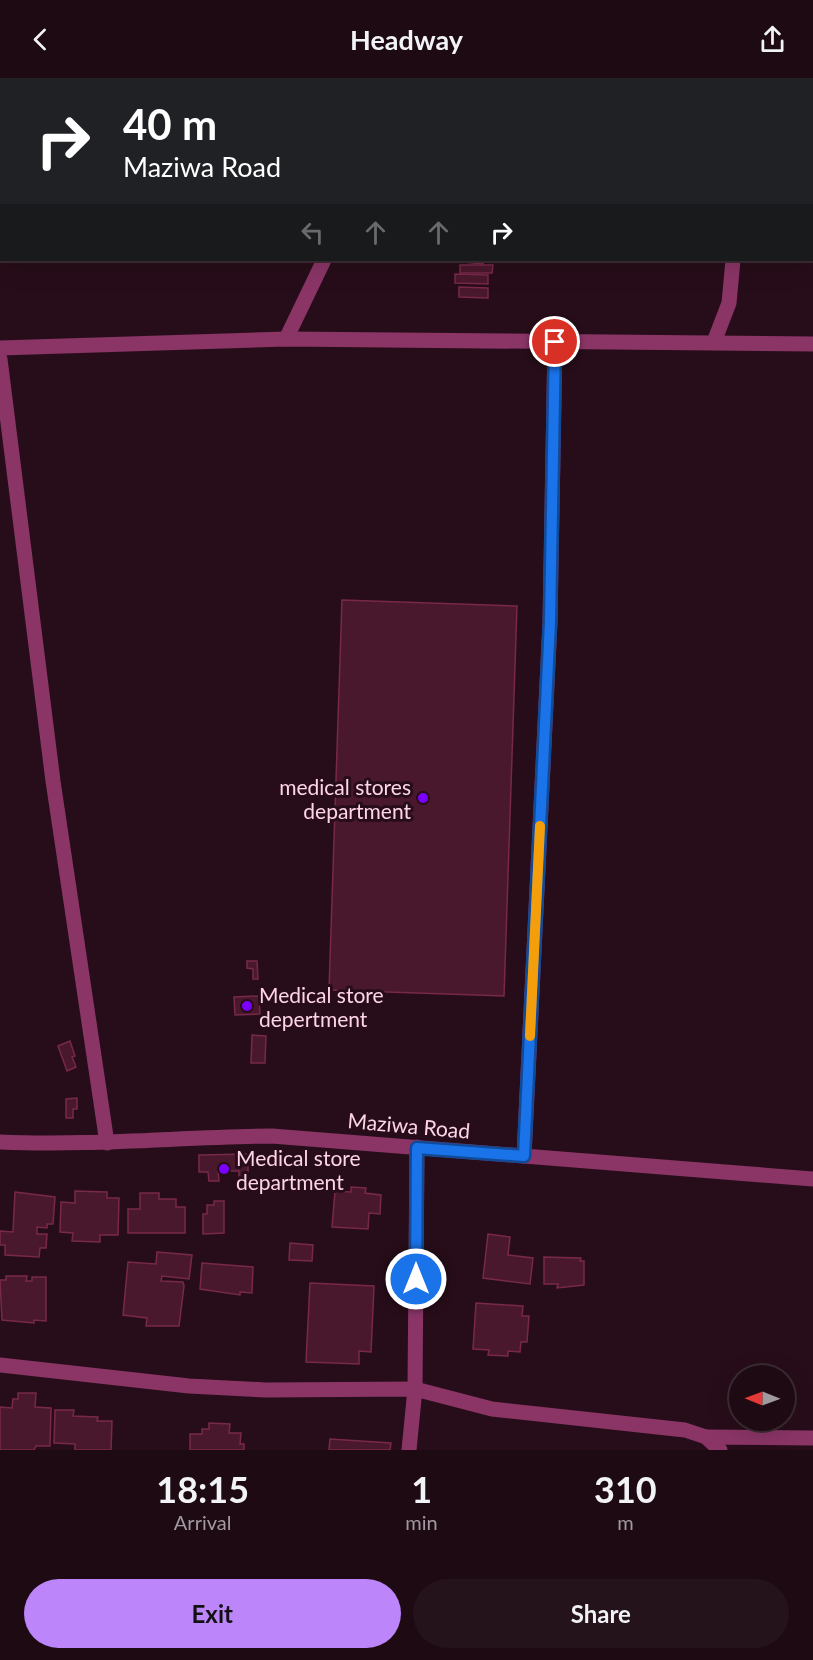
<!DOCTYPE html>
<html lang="en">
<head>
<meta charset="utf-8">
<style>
  body { margin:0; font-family:Lato,sans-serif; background:#25131c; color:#f1f3f6; height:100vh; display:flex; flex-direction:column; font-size:22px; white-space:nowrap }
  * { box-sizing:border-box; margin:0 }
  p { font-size:20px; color:#a09aa0 }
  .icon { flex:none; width:33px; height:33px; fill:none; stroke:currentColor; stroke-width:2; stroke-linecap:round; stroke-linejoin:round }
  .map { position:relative; height:1372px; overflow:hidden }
  .panel { display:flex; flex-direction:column; background:#1d0a13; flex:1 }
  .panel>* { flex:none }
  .top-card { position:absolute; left:0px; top:0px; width:813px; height:183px; box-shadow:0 6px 24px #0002,0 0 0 2px #3b2b33; background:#202124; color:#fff; overflow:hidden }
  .needle { width:39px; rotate:271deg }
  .fabs { position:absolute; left:729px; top:1287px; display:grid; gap:12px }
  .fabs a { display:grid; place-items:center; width:66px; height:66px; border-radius:50%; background:#1d0a13; box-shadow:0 6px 24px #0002,0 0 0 2px #3b2b33; font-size:30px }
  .pin { position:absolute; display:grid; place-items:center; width:51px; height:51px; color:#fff; margin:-26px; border:3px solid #fff; border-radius:50%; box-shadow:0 2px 6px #0007 }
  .me { position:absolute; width:66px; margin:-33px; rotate:0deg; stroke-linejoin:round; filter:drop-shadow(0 0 4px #0008) }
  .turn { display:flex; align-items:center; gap:21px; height:126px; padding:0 24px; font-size:27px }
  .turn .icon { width:78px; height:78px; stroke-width:2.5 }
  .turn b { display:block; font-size:42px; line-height:51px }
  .lanes { display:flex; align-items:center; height:57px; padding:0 24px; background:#0003; justify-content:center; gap:30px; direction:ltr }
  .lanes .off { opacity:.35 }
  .eta { display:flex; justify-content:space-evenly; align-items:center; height:102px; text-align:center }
  .eta b { font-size:36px; font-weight:700; line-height:42px }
  .cta { display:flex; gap:12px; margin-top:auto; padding:12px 24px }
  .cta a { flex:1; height:69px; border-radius:36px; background:#bc86fa; color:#111; font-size:24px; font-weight:700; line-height:69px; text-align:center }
  .cta a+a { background:#25131c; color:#f1f3f6 }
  header { display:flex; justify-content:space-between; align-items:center; height:78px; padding:0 24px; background:#1d0a13; font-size:27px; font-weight:700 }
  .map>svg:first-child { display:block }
</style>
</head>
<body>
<header><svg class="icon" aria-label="back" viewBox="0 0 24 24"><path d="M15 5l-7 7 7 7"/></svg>Headway<svg class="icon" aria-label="share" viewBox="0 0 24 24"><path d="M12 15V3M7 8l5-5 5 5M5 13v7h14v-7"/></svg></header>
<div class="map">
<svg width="813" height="1372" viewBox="0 0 813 1372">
  <rect width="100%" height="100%" fill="#270d19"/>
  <g fill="#4a182c" stroke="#782849" stroke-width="1.5">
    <path d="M440,182h43v4z"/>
    <path d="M460,187h33l-1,8h-32z"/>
    <path d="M455,196l33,1v9l-33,-1z"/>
    <path d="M459,209l29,1v10l-29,-1z"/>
    <path d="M342,522l175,6 -13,390 -175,-6z"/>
    <path d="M247,883h10l1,18h-5v-10l-6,-1z"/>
    <path d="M259,918l1,18 -25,1 -1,-18z"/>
    <path d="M252,957l14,1 -1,27h-14z"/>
    <path d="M70,963l5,15 -3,1 4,10 -9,4 -9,-25z"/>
    <path d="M77,1020v11h-4v9h-7v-19z"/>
    <path d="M248,1076v23l-9,1v-7h-21l1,10h-10l-1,-9h-9v-17z"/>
    <path d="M351,1109l15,1 -1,5 16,2 -1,19 -11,-1 -1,16 -36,-2 3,-36 16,1z"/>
    <path d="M75,1113l32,1v6h12l-1,37h-18v7l-28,-1 1,-8 -13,-1 1,-30 14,1z"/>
    <path d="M15,1114l40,5 -2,27h-6v4l-10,-1v7h10l-1,14h-6l-1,9 -34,-2v-10h-5v-14l13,1z"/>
    <path d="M140,1115h19v6h17v8h9v26h-57v-24h12z"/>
    <path d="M214,1123h10v32l-21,1v-20h4v-9h7z"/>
    <path d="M488,1156l22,3 -2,18 25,3 -3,26 -47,-6z"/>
    <path d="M290,1165l23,2 -1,16 -23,-1z"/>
    <path d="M157,1174l35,3 -3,24 -27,-3 -1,5 22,1 1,4 -5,40h-33l1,-8 -24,-3 5,-53 28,2z"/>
    <path d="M544,1179l37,1 -1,3h4v24l-27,3 1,-4h-14z"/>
    <path d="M202,1185l51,4 -1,26 -12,-1v3l-40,-6z"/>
    <path d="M6,1198h21l-1,5h6v-4h14v44l-12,-1v3l-32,-3 -2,-40h6z"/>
    <path d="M310,1205l64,3 -3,66 -12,-1v13l-53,-2z"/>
    <path d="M476,1225l47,3 -1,10h7l-2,26h-6l-1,10 -12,-1v5l-20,-1 1,-5 -16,-1z"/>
    <path d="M18,1315h18l-1,14 16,1 -1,38h-14l-2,4h-34v-43l12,1 1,-9h5z"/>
    <path d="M55,1332h19l-1,6 25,1 -1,4h15l-1,29h-36v-6l-21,-1z"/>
    <path d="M209,1345l21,1 -1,9h12l-1,11h4v6h-54v-16h12v-5h7z"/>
    <path d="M330,1361l61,4 -1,7h-61z"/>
  </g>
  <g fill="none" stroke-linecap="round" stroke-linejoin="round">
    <g stroke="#8a3566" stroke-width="15">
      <path d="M408,2l1,-2"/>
      <path d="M789,2l2,-2"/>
      <path d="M286,261l38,-79"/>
      <path d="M714,264l15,-39 4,-43"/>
      <path d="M0,270l286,-9 527,5"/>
      <path d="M0,281l53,422 54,362"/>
      <path d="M0,1064c91,4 182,-5 272,-6l541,43"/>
      <path d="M524,1078l26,-534 5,-280"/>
      <path d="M0,1287l189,21 77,4 149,-1 77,20 193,21 21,7 14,13"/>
      <path d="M706,1359l107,1"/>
      <path d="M409,1372l6,-61 2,-242"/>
    </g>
  </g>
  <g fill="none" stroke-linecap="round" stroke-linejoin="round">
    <defs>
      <path id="route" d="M416,1201l1,-131 107,8 26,-534 5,-280"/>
    </defs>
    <use href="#route" stroke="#114b97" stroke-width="15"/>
    <use href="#route" stroke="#1a73e8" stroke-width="10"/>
    <path stroke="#f59e0b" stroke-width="10" d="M530,958l10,-210"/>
  </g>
  <g fill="#7c00ff" stroke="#270d19" stroke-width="2">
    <circle cx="423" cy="720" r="6"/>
    <circle cx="247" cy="928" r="6"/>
    <circle cx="224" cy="1091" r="6"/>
  </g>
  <g text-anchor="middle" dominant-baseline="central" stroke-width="6" stroke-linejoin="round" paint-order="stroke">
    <g font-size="21" fill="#ffd4e9" stroke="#270d19" text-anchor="start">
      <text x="411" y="708" text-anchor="end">medical stores<tspan x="411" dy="24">department</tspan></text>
      <text x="259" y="916">Medical store<tspan x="259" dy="24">depertment</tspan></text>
      <text x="236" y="1079">Medical store<tspan x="236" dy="24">department</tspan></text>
    </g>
    <g font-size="21" fill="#ffd4e9" stroke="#270d19">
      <text transform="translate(409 1047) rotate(5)">Maziwa Road</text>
    </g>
  </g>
</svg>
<div class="fabs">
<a><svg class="needle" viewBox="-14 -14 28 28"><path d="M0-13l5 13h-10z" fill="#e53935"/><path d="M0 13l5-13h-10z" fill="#a09aa0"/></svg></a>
</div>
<div class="pin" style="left:555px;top:264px;background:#d93025"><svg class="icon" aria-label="arrive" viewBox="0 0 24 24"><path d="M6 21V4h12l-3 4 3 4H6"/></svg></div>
<svg class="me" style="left:416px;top:1201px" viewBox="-20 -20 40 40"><circle r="17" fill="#1a73e8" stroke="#fff" stroke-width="3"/><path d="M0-11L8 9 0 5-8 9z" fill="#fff"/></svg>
<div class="top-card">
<div class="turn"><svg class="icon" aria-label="right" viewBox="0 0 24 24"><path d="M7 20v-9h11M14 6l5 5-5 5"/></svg><div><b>40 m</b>Maziwa Road</div></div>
<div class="lanes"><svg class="icon off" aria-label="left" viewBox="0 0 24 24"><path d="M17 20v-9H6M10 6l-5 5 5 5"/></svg><svg class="icon off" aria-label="ahead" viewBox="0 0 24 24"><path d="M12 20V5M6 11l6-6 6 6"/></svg><svg class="icon off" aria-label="ahead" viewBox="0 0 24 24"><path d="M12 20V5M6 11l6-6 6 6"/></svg><svg class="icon" aria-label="right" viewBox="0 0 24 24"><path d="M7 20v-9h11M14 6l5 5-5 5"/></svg></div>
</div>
</div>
<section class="panel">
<div class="eta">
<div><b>18:15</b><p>Arrival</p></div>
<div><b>1</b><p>min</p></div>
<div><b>310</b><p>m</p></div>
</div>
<div class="cta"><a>Exit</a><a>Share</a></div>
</section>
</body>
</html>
